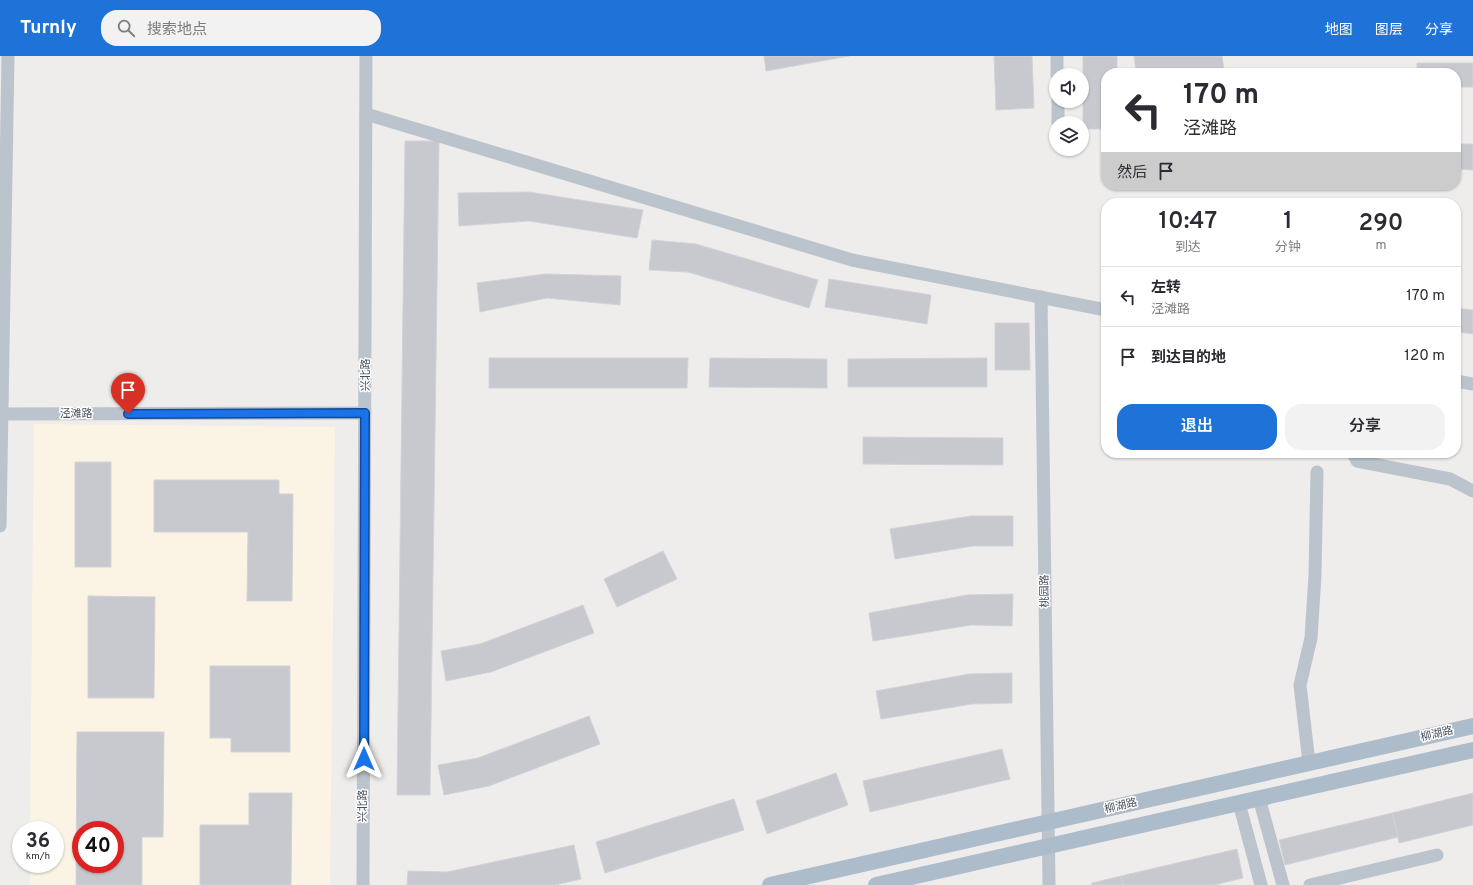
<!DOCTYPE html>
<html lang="zh">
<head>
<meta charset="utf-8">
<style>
  body { margin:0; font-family:Overpass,"Noto Sans SC",sans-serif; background:#f2f2f3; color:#2b2b33; height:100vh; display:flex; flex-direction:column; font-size:15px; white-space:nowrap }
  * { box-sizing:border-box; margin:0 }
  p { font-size:13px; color:#7c7c81 }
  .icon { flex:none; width:22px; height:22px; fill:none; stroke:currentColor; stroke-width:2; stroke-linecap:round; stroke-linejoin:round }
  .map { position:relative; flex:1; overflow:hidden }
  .details { position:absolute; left:1101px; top:142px; width:360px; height:260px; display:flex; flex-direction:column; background:#fff; border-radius:16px; box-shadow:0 1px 3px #0004 }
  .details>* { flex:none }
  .hud { position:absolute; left:1101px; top:12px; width:360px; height:122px; border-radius:16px; box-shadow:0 1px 3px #0004; background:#fff; color:#2b2b33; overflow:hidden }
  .controls { position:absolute; left:1049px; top:12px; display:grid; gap:8px }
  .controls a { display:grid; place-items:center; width:40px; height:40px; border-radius:50%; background:#fff; box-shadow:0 1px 3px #0004; font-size:20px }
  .speed { position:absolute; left:12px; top:765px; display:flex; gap:8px; font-size:20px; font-weight:700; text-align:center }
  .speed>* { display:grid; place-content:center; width:52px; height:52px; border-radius:50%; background:#fff; box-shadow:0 1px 3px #0004; line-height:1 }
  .speed small { font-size:10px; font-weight:400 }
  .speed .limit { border:6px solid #d22; background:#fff; color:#111 }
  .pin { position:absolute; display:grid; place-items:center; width:34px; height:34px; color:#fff; margin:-41px -17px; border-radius:50% 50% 50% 0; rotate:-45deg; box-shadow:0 0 4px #0007 }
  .pin .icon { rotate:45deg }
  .me { position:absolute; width:44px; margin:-22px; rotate:0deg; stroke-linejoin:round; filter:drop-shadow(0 0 3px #0008) }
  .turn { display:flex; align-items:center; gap:14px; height:84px; padding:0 16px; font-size:18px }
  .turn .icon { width:52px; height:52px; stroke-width:2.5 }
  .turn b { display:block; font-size:28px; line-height:34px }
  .then { display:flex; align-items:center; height:38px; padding:0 16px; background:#0003; gap:8px; font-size:15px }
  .eta { display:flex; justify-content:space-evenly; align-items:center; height:68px; text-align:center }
  .eta b { font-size:24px; font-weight:600; line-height:28px }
  .cta { display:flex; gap:8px; margin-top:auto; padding:8px 16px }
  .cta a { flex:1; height:46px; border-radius:16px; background:#1f72d7; color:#fff; font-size:16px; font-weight:600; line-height:46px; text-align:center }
  .cta a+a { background:#f2f2f3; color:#2b2b33 }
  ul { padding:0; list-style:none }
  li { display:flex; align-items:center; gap:12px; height:60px; padding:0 16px; border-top:1px solid #e1e1e2 }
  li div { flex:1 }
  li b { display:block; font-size:15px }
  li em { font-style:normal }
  header { display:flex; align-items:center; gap:24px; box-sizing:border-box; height:56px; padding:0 20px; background:#1f72d7; color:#fff }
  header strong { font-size:19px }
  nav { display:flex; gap:22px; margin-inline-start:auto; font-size:14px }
  .search { width:280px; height:36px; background:#f2f2f3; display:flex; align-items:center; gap:10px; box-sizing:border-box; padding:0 14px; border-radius:16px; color:#7c7c81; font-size:15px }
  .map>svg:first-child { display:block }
</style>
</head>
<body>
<header>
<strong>Turnly</strong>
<div class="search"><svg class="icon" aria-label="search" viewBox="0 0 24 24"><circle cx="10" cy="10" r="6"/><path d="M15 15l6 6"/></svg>搜索地点</div>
<nav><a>地图</a><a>图层</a><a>分享</a></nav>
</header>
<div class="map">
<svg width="1473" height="829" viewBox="0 0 1473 829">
  <rect width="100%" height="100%" fill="#efecec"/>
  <path fill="#fbf4e5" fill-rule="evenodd" d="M34,368l301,3 -5,458h-300v-21h25v-34h-25zM81,774h34v34h-34z"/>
  <g fill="#c7c9cf" stroke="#d1d3d8" fill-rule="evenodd">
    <path d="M764,0h85l-83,15z"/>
    <path d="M994,0h38l2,52 -38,2z"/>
    <path d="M1083,0h34v17h-11v56h-23z"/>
    <path d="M1134,0h88l2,14 -18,3h-70z"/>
    <path d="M1417,7h56v24h-17v-14h-39z"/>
    <path d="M405,85h34l-9,654h-33z"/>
    <path d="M1457,88h16v26l-17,-1z"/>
    <path d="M529,136l114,18 -6,28 -108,-17 -70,5 -1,-33z"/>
    <path d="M652,184l44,4 122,36 -9,28 -121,-36 -39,-2z"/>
    <path d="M545,218l76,2 -1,29 -73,-7 -67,14 -3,-29z"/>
    <path d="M829,223l102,16 -4,29 -102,-17z"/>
    <path d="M1456,252l17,2v24l-17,-2z"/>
    <path d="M995,267h34l1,47h-35z"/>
    <path d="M489,302h199l-1,30h-198z"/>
    <path d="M710,302l117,1v29l-118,-1z"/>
    <path d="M987,302v29h-139v-28z"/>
    <path d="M863,381l140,1v27l-140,-1z"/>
    <rect x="75" y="406" width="36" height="105"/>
    <path d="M154,424h125v14h14l-1,107h-45l1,-69h-94z"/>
    <path d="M971,460h42v30h-40l-78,13 -5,-30z"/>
    <path d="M663,495l14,28 -60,28 -13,-28z"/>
    <path d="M1013,538l-1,32 -41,-1 -98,16 -4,-28 98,-18z"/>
    <path d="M88,540l67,1 -1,101h-66z"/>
    <path d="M583,549l11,28 -103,39 -45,9 -5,-30 39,-7z"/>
    <path d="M210,610h80v86h-59v-14h-21z"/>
    <path d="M1012,617v30l-40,1 -91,15 -5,-28 93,-17z"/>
    <path d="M589,660l11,28 -111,42 -45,9 -6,-30 40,-7z"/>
    <path d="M77,676h87l-1,105h-21v48h-66zM81,774h34v34h-34z"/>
    <path d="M1002,693l8,30 -140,33 -7,-31z"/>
    <path d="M836,717l12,32 -81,29 -11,-33z"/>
    <path d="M249,737h43l-1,92h-91v-60h49z"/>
    <path d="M1473,737v32l-74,18 -7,-30z"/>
    <path d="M734,743l10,31 -139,43 -9,-31z"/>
    <path d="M1392,757l6,24 -113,28 -6,-25z"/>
    <path d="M574,789l7,34 -26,6h-148l1,-14 39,1z"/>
    <path d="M1237,793l6,29 -29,7h-91l-2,-9z"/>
    <path d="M1121,820l2,9h-32l1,-2z"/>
  </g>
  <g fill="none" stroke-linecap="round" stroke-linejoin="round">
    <g stroke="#bbc4cc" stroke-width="13">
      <path d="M1057,0v19"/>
      <path d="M1058,45v22"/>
      <path d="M366,58l486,146 254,50"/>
      <path d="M1041,241l8,588"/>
      <path d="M1456,325l17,3"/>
      <path d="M0,358l365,-1"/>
      <path d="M1353,397l4,8 93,18 23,12"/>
      <path d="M0,470l8,-470"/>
      <path d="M1309,707l-9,-78 11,-47 4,-63 2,-103"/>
      <path d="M1259,742l24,87"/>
      <path d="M1239,747l22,82"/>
      <path d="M363,829l3,-829"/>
      <path d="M1310,829l127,-30"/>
    </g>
    <g stroke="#adbccb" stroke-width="16">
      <path d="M770,829l703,-159"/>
      <path d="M876,829l597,-135"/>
    </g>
  </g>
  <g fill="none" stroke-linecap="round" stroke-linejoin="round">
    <defs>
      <path id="route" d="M128,358l237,-1 -1,346"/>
    </defs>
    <use href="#route" stroke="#114b97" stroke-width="10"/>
    <use href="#route" stroke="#1a73e8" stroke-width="7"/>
  </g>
  <g text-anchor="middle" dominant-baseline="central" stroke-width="3" stroke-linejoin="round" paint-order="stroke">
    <g font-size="11" fill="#465059" stroke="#fff">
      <text transform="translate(366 319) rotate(-90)">兴北路</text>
      <text x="76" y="358">泾滩路</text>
      <text transform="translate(1045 535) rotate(-91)">桃园路</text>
      <text transform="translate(1437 678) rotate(-13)">柳湖路</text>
      <text transform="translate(363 750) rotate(-90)">兴北路</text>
      <text transform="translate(1121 750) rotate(-13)">柳湖路</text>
    </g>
  </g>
</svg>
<div class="controls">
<a><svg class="icon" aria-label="sound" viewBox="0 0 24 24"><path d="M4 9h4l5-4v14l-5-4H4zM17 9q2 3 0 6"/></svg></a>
<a><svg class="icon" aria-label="layers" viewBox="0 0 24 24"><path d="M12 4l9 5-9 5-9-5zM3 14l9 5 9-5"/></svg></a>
</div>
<div class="speed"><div>36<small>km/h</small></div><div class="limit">40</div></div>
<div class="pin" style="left:128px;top:358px;background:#d93025"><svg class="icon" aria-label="arrive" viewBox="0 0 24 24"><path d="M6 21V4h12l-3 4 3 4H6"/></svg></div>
<svg class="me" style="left:364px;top:703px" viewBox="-20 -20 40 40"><path d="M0-17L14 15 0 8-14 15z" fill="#1a73e8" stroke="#fff" stroke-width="4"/></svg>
<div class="hud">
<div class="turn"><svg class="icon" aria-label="left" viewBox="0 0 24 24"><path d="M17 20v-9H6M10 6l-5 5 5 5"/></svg><div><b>170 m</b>泾滩路</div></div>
<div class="then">然后<svg class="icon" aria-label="arrive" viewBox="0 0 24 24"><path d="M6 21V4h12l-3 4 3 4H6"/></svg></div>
</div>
<section class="details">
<div class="eta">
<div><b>10:47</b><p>到达</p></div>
<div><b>1</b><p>分钟</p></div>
<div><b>290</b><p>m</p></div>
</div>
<ul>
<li><svg class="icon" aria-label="left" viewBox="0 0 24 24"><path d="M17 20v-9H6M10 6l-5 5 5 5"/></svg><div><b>左转</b><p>泾滩路</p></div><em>170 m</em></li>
<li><svg class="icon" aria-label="arrive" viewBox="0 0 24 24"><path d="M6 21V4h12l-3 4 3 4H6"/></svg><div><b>到达目的地</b></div><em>120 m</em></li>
</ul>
<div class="cta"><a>退出</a><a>分享</a></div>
</section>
</div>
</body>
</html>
